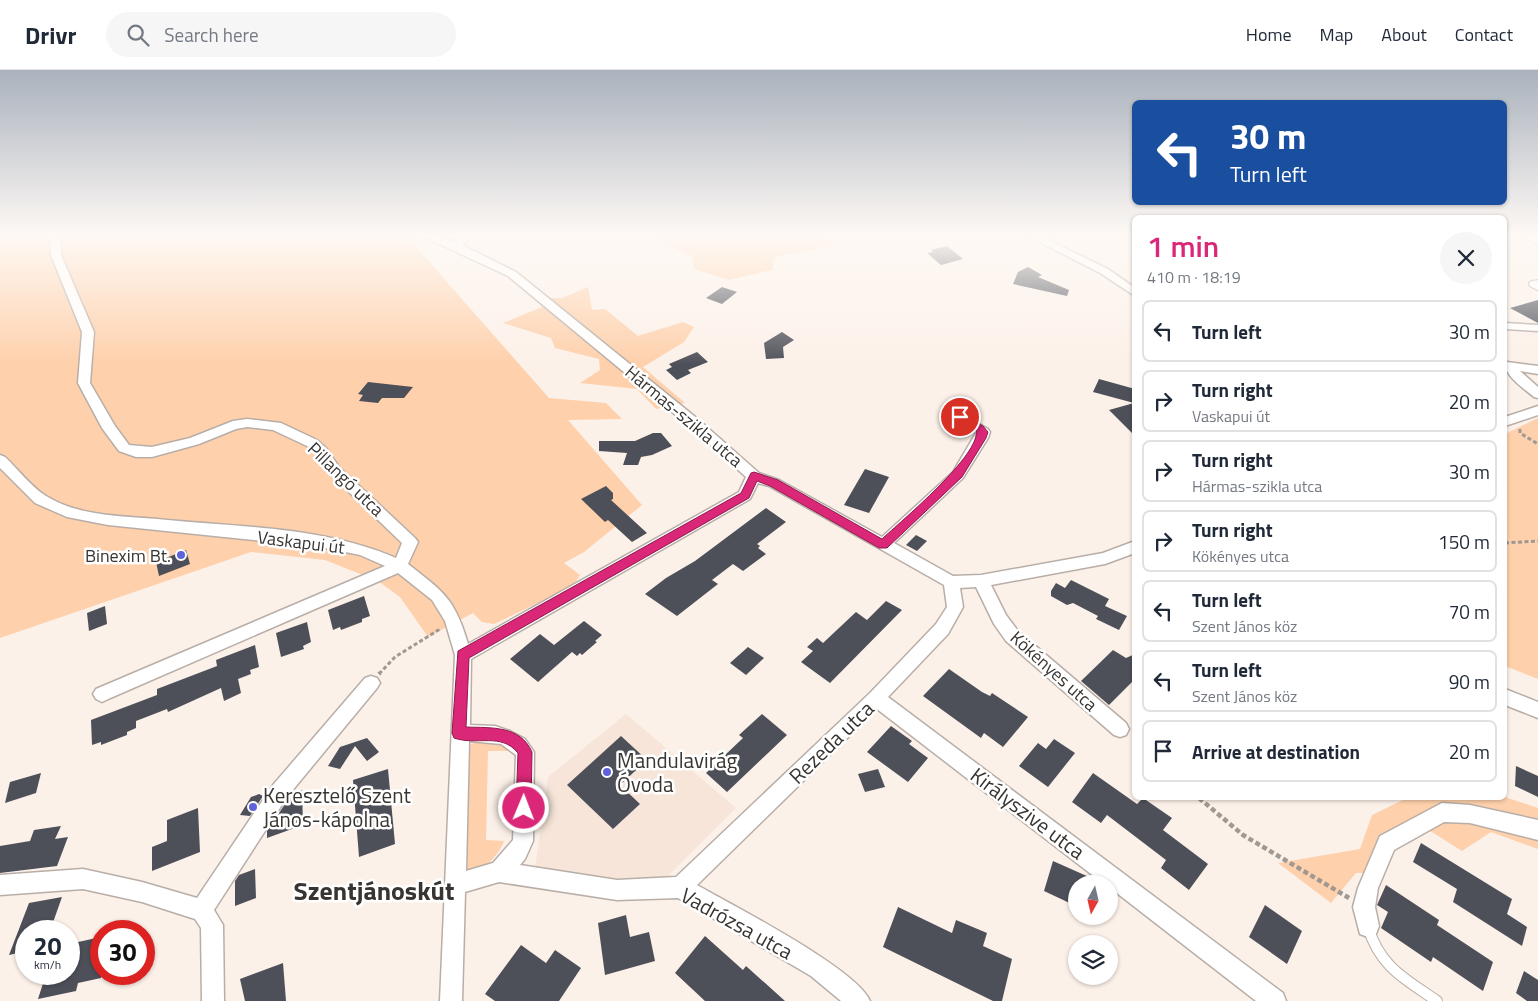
<!DOCTYPE html>
<html lang="en">
<head>
<meta charset="utf-8">
<style>
  body { margin:0; font-family:"Titillium Web",sans-serif; background:#f6f6f7; color:#1f2937; height:100vh; display:flex; flex-direction:column; font-size:19px; white-space:nowrap }
  * { box-sizing:border-box; margin:0 }
  p { font-size:16px; color:#747a83 }
  .icon { flex:none; width:28px; height:28px; fill:none; stroke:currentColor; stroke-width:2; stroke-linecap:round; stroke-linejoin:round }
  .map { position:relative; flex:1; overflow:hidden }
  .details { position:absolute; left:1132px; top:145px; width:375px; height:585px; display:flex; flex-direction:column; background:#fff; border-radius:8px; box-shadow:0 1px 4px #0004 }
  .details>* { flex:none }
  .guide { position:absolute; left:1132px; top:30px; width:375px; height:105px; border-radius:8px; box-shadow:0 1px 4px #0004; background:#1a4fa0; color:#fff; overflow:hidden }
  .needle { width:32px; rotate:188deg }
  .controls { position:absolute; left:1068px; top:805px; display:grid; gap:10px }
  .controls a { display:grid; place-items:center; width:50px; height:50px; border-radius:50%; background:#fff; box-shadow:0 1px 4px #0004; font-size:25px }
  .speed { position:absolute; left:15px; top:850px; display:flex; gap:10px; font-size:25px; font-weight:700; text-align:center }
  .speed>* { display:grid; place-content:center; width:65px; height:65px; border-radius:50%; background:#fff; box-shadow:0 1px 4px #0004; line-height:1 }
  .speed small { font-size:12px; font-weight:400 }
  .speed .limit { border:8px solid #d22; background:#fff; color:#111 }
  .pin { position:absolute; display:grid; place-items:center; width:42px; height:42px; color:#fff; margin:-21px; border:2px solid #fff; border-radius:50%; box-shadow:0 1px 5px #0007 }
  .me { position:absolute; width:55px; margin:-28px; rotate:1deg; stroke-linejoin:round; filter:drop-shadow(0 0 4px #0008) }
  .turn { display:flex; align-items:center; gap:18px; height:105px; padding:0 15px; font-size:22px }
  .turn .icon { width:65px; height:65px; stroke-width:2.5 }
  .turn b { display:block; font-size:35px; line-height:42px }
  .round { display:grid; place-items:center; flex:none; width:52px; height:52px; border-radius:26px; background:#f6f6f7 }
  .headline { display:flex; align-items:center; justify-content:space-between; height:85px; padding:0 15px }
  h1 { font-size:30px; font-weight:600; line-height:38px; color:#db2777 }
  ul { padding:0; list-style:none }
  li { display:flex; align-items:center; gap:15px; height:62px; margin:0 10px 8px; padding:0 5px; border:2px solid #e0e1e3; border-radius:8px }
  li div { flex:1 }
  li b { display:block; font-size:19px }
  li em { font-style:normal }
  header { display:flex; align-items:center; gap:30px; box-sizing:border-box; height:70px; padding:0 25px; background:#fff; border-bottom:1px solid #e0e1e3 }
  header strong { font-size:24px }
  nav { display:flex; gap:28px; margin-inline-start:auto; font-size:18px }
  .search { width:350px; height:45px; background:#f6f6f7; display:flex; align-items:center; gap:12px; box-sizing:border-box; padding:0 18px; border-radius:28px; color:#747a83; font-size:19px }
  .map>svg:first-child { display:block }
</style>
</head>
<body>
<header>
<strong>Drivr</strong>
<div class="search"><svg class="icon" aria-label="search" viewBox="0 0 24 24"><circle cx="10" cy="10" r="6"/><path d="M15 15l6 6"/></svg>Search here</div>
<nav><a>Home</a><a>Map</a><a>About</a><a>Contact</a></nav>
</header>
<div class="map">
<svg width="1538" height="931" viewBox="0 0 1538 931">
  <rect width="100%" height="100%" fill="#fcf1e9"/>
  <path fill="#f6e5d8" d="M626,644l110,94 -69,69 -24,5 -108,-14 13,-91z"/>
  <g fill="#fed0ab">
    <path d="M0,165h420l-10,5 139,158 57,5 16,16 -54,1 74,85 -58,47 -20,11 16,12 -8,12 -78,37 -12,-2 -9,-9 -45,24 -28,-40 -22,-16 -53,-21 -74,-8 -251,86z"/>
    <path d="M659,165h163l13,10 -60,12 -3,13 -43,10 -35,-11 -2,-13 -31,-13z"/>
    <path d="M588,217l4,23 13,-1 33,27 45,-14 11,5 -10,15 -41,25 42,36 -29,6 -19,-20 -57,-6 20,-13 -1,-11 -44,-11 -4,-10 -48,-15 39,-16 5,-9h15z"/>
    <path d="M1538,348v261l-33,-13v-232z"/>
    <path d="M483,667l24,6v8h-19l-2,89 18,1c-6,16 -22,31 -39,34l2,-128z"/>
    <path d="M1505,727l33,11v41l-47,-17 -29,19 -51,-32 -31,17 2,37h-26l-25,30 -53,-40 82,-14 12,-34 35,-17z"/>
  </g>
  <g fill="#4e5059">
    <path d="M947,176l16,13 -22,6 -14,-12 6,-1 -2,-2z"/>
    <path d="M1028,197l14,8 -4,2 31,13 -2,6 -54,-12 5,-12z"/>
    <path d="M722,217l15,5 -15,12 -16,-6z"/>
    <path d="M1538,230v23l-28,-15z"/>
    <path d="M782,262l12,8 -11,7 1,11 -18,1 -2,-16z"/>
    <path d="M697,282l11,10 -20,8 3,3 -14,7 -11,-10 6,-3 -3,-3z"/>
    <path d="M1099,309l36,10v47l-26,-26 25,-7 -41,-11z"/>
    <path d="M368,312l45,5 -9,11h-22l-4,5 -19,-2 4,-6 -5,-1z"/>
    <path d="M653,363h8l11,13 -20,9 -11,2 -3,8h-15l4,-12 -28,-2v-10h36z"/>
    <path d="M865,399l24,8 -20,36 -25,-8z"/>
    <path d="M606,416l7,7v6l-2,1 36,33 -15,9 -24,-22 -3,2 -24,-23z"/>
    <path d="M766,438l20,14 -29,22 3,2 -2,2 8,6 -23,17 -10,-7 -21,16 6,4 -41,32 -32,-22 21,-16 29,-17z"/>
    <path d="M916,465l11,6 -10,10 -11,-6z"/>
    <path d="M186,480l4,14 -31,12 -3,-14z"/>
    <path d="M1071,510l38,19 -4,7 22,10 -8,14 -23,-11 2,-3 -25,-13 -6,2 -16,-9v-5l5,-8 9,5z"/>
    <path d="M364,526l6,20 -8,3v3l-21,8 -1,-3 -7,3 -5,-20z"/>
    <path d="M886,531l16,9 -72,73 -29,-21 12,-11 -6,-4 10,-9 6,5 33,-31 11,8z"/>
    <path d="M105,536l2,18 -18,7 -2,-18z"/>
    <path d="M584,551l18,14 -7,6 2,1 -15,13 -2,-2 -3,3 -5,-4 -34,30 -28,-23 30,-25 14,11z"/>
    <path d="M307,552l4,20 -8,4 1,3 -23,8 -5,-24z"/>
    <path d="M255,575l4,22 -9,3 1,4 -13,5 3,14 -17,8 -3,-13 -53,24 -1,-3 -31,12v7l-9,4v3l-26,10v-3l-9,3 -1,-25 66,-25v-6l60,-23 -1,-6z"/>
    <path d="M748,577l16,11 -18,17 -16,-12z"/>
    <path d="M1113,580l13,8 9,-4v25l-26,26 -28,-24z"/>
    <path d="M949,599l33,23 8,4 2,-3 36,24 -25,30 -19,-14 -3,5 -58,-42z"/>
    <path d="M762,644l25,21 -60,57 -21,-19 37,-35 -4,-3z"/>
    <path d="M891,656l21,15 -3,3 19,14 -20,24 -41,-30z"/>
    <path d="M621,666l26,24 -27,25 20,19 -27,25 -46,-44z"/>
    <path d="M367,668l12,14 -12,9 -12,-15 -15,23 -12,-3 12,-19z"/>
    <path d="M1054,669l21,14 -27,34 -29,-21 19,-23 8,6z"/>
    <path d="M1516,696l22,10v21l-23,-11z"/>
    <path d="M388,699l7,75 -36,13 -6,-77z"/>
    <path d="M878,699l7,18 -20,5 -7,-18z"/>
    <path d="M41,703l-5,20 -31,10 5,-21z"/>
    <path d="M1093,703l44,31 6,-6 29,20 -9,12 45,34 -19,26 -28,-22 5,-8 -59,-45 -6,8 -29,-21z"/>
    <path d="M302,720l1,35 -36,13v-7l22,-33 3,-5z"/>
    <path d="M259,724l4,2 -13,20 -10,-1 11,-18z"/>
    <path d="M198,738l2,44 -48,19v-24l15,-6v-21z"/>
    <path d="M61,756l-6,13 13,-2 -11,29 -57,7v-27l30,-5 4,-11z"/>
    <path d="M1421,773l91,56 -5,15 20,13 -5,19 -69,-44 4,-13 -44,-27z"/>
    <path d="M1053,791l45,20 3,3h-25v22l-32,-15z"/>
    <path d="M255,799l1,29 -21,8v-25l4,-6z"/>
    <path d="M1386,815l53,35 -2,5 56,37 -10,29 -50,-34 -2,5 -50,-34 7,-16 -11,-7z"/>
    <path d="M62,827l-12,34h-24v20l-17,4 20,-52z"/>
    <path d="M1265,835l37,26 -15,33 -38,-27z"/>
    <path d="M898,837l54,26 4,-13 31,13 -4,13 29,13 -10,42h-9l-110,-54z"/>
    <path d="M626,845l4,22 19,-5 6,29 -50,14 -7,-52z"/>
    <path d="M705,866l38,34 3,-4 39,35h-80l-30,-28z"/>
    <path d="M101,867v41l-23,5 -2,8 -38,8 8,-25h23v-30z"/>
    <path d="M521,875l25,18 9,-13 26,18 -22,33h-64l-10,-7z"/>
    <path d="M283,893l3,38h-41l-5,-22z"/>
    <path d="M1524,901l14,9v21h-11l-11,-8z"/>
  </g>
  <g fill="none" stroke-linecap="round" stroke-linejoin="round">
    <defs>
      <path id="lane-far1" d="M1538,213l-6,1 6,3"/>
      <path id="lane" d="M1368,857c12,40 37,52 69,74"/>
      <g id="street">
        <path d="M50,165h10l1,20 33,77 -4,51 25,43 14,19 23,2 38,-9 43,-17 14,-2 34,4 36,17 9,8 13,19 76,71 3,4 -10,22c36,28 47,35 60,80l271,-152 7,-15 -57,-51 -181,-150 -88,-41h14l20,7 8,-7h12l-12,10 54,27 183,148 60,53 20,7 103,57 71,-65 23,-39 -23,-16 7,-4 28,16 2,3 -2,6 -25,40 -69,65 59,33 28,-1 122,-22 32,-12v12l-30,11 -114,21 15,30 12,16 108,92 3,6 -3,6 -6,2 -6,-2 -108,-94 -12,-17 -18,-37 -16,1 3,19 -15,27 -60,63 395,296 3,8h-30l-147,-114v-3h-5l-227,-175 -180,176c35,20 160,84 173,116h-29l-30,-25 -133,-78 -61,2 -118,-18 -34,10 -3,109h-22l15,-346 -10,-34 -13,-21 -34,-27 -290,126 -6,3 -6,-3 -3,-5 3,-5 289,-123 -25,-11 -39,-8 -213,-22 -41,-8 -32,-14 -35,-35v-13l5,2c13,12 26,30 41,39 32,20 74,20 111,23 78,8 166,7 239,39l6,-15 -73,-70 -13,-19 -9,-8 -34,-16 -26,-3 -11,2 -37,15 -47,13h-16l-17,-6 -17,-23 -24,-45 4,-51 -31,-77zM758,413l11,3 175,99 3,22 -11,17 -66,69 -194,184 -59,3 -97,-15 5,-6 8,-18 1,-89 -9,-13 -15,-8 -15,-5 -25,-1 1,-66 279,-160zM469,671l32,3 15,11 -3,85 -20,23 -27,8z"/>
        <path d="M1026,165h12l70,34 27,19v8l-35,-23z"/>
        <path d="M1522,165h12l4,3v7z"/>
        <path d="M1505,253l33,2v6l-33,-2z"/>
        <path d="M1507,292l31,4v8l-18,-3 18,16v11l-4,-1c-11,-9 -29,-21 -29,-34z"/>
        <path d="M1538,336v9l-33,11v-9z"/>
        <path d="M371,606l6,2 3,5 -3,5 -90,109 -73,113 9,15 1,76h-22l-1,-73 -6,-9 -53,-17 -59,-13 -83,6v-20l83,-6 59,13 55,16 76,-113 92,-107z"/>
        <path d="M1505,619l33,13v16l-33,-13z"/>
        <path d="M1442,733l28,2 68,15v20l-68,-17 -26,-1 -50,28 -16,38 -3,19 4,19 -3,8 -8,3 -8,-3 -7,-27 5,-19 22,-52z"/>
      </g>
    </defs>
    <use href="#lane-far1" stroke="#b8aea7" stroke-width="8"/>
    <use href="#lane" stroke="#b8aea7" stroke-width="12"/>
    <use href="#street" stroke="#b8aea7" stroke-width="3"/>
    <g stroke="#a09893" stroke-width="3" stroke-dasharray="4 2.5" stroke-linecap="butt">
      <path d="M1520,359v4l18,11"/>
      <path d="M1505,473l33,-2"/>
      <path d="M379,604l16,-17 45,-28"/>
    </g>
    <g stroke="#a09893" stroke-width="4.5" stroke-dasharray="5 3" stroke-linecap="butt">
      <path d="M379,604l1,-1"/>
      <path d="M1199,728l44,37 106,63"/>
    </g>
    <use href="#lane-far1" stroke="#fff" stroke-width="5.5"/>
    <use href="#lane" stroke="#fff" stroke-width="10"/>
    <use href="#street" fill="#fff" fill-rule="evenodd"/>
  </g>
  <linearGradient id="sky" x2="0" y2="1"><stop stop-color="#aab2bd"/><stop offset="0.56" stop-color="#fef9f5"/><stop offset="1" stop-color="#fef9f5" stop-opacity="0"/></linearGradient>
  <rect width="1538" height="295" fill="url(#sky)"/>
  <path fill="#db2777" stroke="#8e194d" d="M960,344l23,12 5,6 -2,6 -24,39 -75,71h-8l-109,-62 -13,-5 -8,17 -280,160 -3,69c25,1 54,-2 66,25l-1,56 -2,5 -5,2 -6,-2 -2,-5 2,-55c-17,-21 -41,-7 -64,-15l-2,-5 6,-82 283,-158 10,-20 3,-1 24,8 104,59c18,-17 100,-85 94,-109l-20,-11 -1,-2z"/>
  <g fill="#6062da" stroke="#fff" stroke-width="2">
    <circle cx="181" cy="485" r="5"/>
    <circle cx="607" cy="702" r="5"/>
    <circle cx="253" cy="737" r="5"/>
  </g>
  <g text-anchor="middle" dominant-baseline="central" stroke-width="5" stroke-linejoin="round" paint-order="stroke">
    <g font-size="18" fill="#383431" stroke="#fff">
      <text transform="translate(684 346) rotate(40)">Hármas-szikla utca</text>
      <text transform="translate(346 409) rotate(44)">Pillangó utca</text>
      <text transform="translate(301 472) rotate(7)">Vaskapui út</text>
      <text transform="translate(1054 601) rotate(42)">Kökényes utca</text>
    </g>
    <g font-size="18" fill="#383431" stroke="#fff" text-anchor="end">
      <text x="171" y="485">Binexim Bt.</text>
    </g>
    <g font-size="21" fill="#383431" stroke="#fff">
      <text transform="translate(831 672) rotate(-44)">Rezeda utca</text>
      <text transform="translate(1028 743) rotate(37)">Királyszive utca</text>
      <text transform="translate(737 853) rotate(29)">Vadrózsa utca</text>
    </g>
    <g font-size="21" fill="#383431" stroke="#fff" text-anchor="start">
      <text x="617" y="690">Mandulavirág<tspan x="617" dy="24">Óvoda</tspan></text>
      <text x="263" y="725">Keresztelő Szent<tspan x="263" dy="24">János-kápolna</tspan></text>
    </g>
    <g font-size="26" font-weight="bold" fill="#383431" stroke="#fff">
      <text x="374" y="820">Szentjánoskút</text>
    </g>
  </g>
</svg>
<div class="controls">
<a><svg class="needle" viewBox="-14 -14 28 28"><path d="M0-13l5 13h-10z" fill="#e53935"/><path d="M0 13l5-13h-10z" fill="#747a83"/></svg></a>
<a><svg class="icon" aria-label="layers" viewBox="0 0 24 24"><path d="M12 4l9 5-9 5-9-5zM3 14l9 5 9-5"/></svg></a>
</div>
<div class="speed"><div>20<small>km/h</small></div><div class="limit">30</div></div>
<div class="pin" style="left:960px;top:347px;background:#d93025"><svg class="icon" aria-label="arrive" viewBox="0 0 24 24"><path d="M6 21V4h12l-3 4 3 4H6"/></svg></div>
<svg class="me" style="left:524px;top:738px" viewBox="-20 -20 40 40"><circle r="17" fill="#db2777" stroke="#fff" stroke-width="3"/><path d="M0-11L8 9 0 5-8 9z" fill="#fff"/></svg>
<div class="guide">
<div class="turn"><svg class="icon" aria-label="left" viewBox="0 0 24 24"><path d="M17 20v-9H6M10 6l-5 5 5 5"/></svg><div><b>30 m</b>Turn left</div></div>
</div>
<section class="details">
<div class="headline"><div><h1>1 min</h1><p>410 m · 18:19</p></div><a class="round"><svg class="icon" aria-label="close" viewBox="0 0 24 24"><path d="M6 6l12 12M18 6L6 18"/></svg></a></div>
<ul>
<li><svg class="icon" aria-label="left" viewBox="0 0 24 24"><path d="M17 20v-9H6M10 6l-5 5 5 5"/></svg><div><b>Turn left</b></div><em>30 m</em></li>
<li><svg class="icon" aria-label="right" viewBox="0 0 24 24"><path d="M7 20v-9h11M14 6l5 5-5 5"/></svg><div><b>Turn right</b><p>Vaskapui út</p></div><em>20 m</em></li>
<li><svg class="icon" aria-label="right" viewBox="0 0 24 24"><path d="M7 20v-9h11M14 6l5 5-5 5"/></svg><div><b>Turn right</b><p>Hármas-szikla utca</p></div><em>30 m</em></li>
<li><svg class="icon" aria-label="right" viewBox="0 0 24 24"><path d="M7 20v-9h11M14 6l5 5-5 5"/></svg><div><b>Turn right</b><p>Kökényes utca</p></div><em>150 m</em></li>
<li><svg class="icon" aria-label="left" viewBox="0 0 24 24"><path d="M17 20v-9H6M10 6l-5 5 5 5"/></svg><div><b>Turn left</b><p>Szent János köz</p></div><em>70 m</em></li>
<li><svg class="icon" aria-label="left" viewBox="0 0 24 24"><path d="M17 20v-9H6M10 6l-5 5 5 5"/></svg><div><b>Turn left</b><p>Szent János köz</p></div><em>90 m</em></li>
<li><svg class="icon" aria-label="arrive" viewBox="0 0 24 24"><path d="M6 21V4h12l-3 4 3 4H6"/></svg><div><b>Arrive at destination</b></div><em>20 m</em></li>
</ul>
</section>
</div>
</body>
</html>
